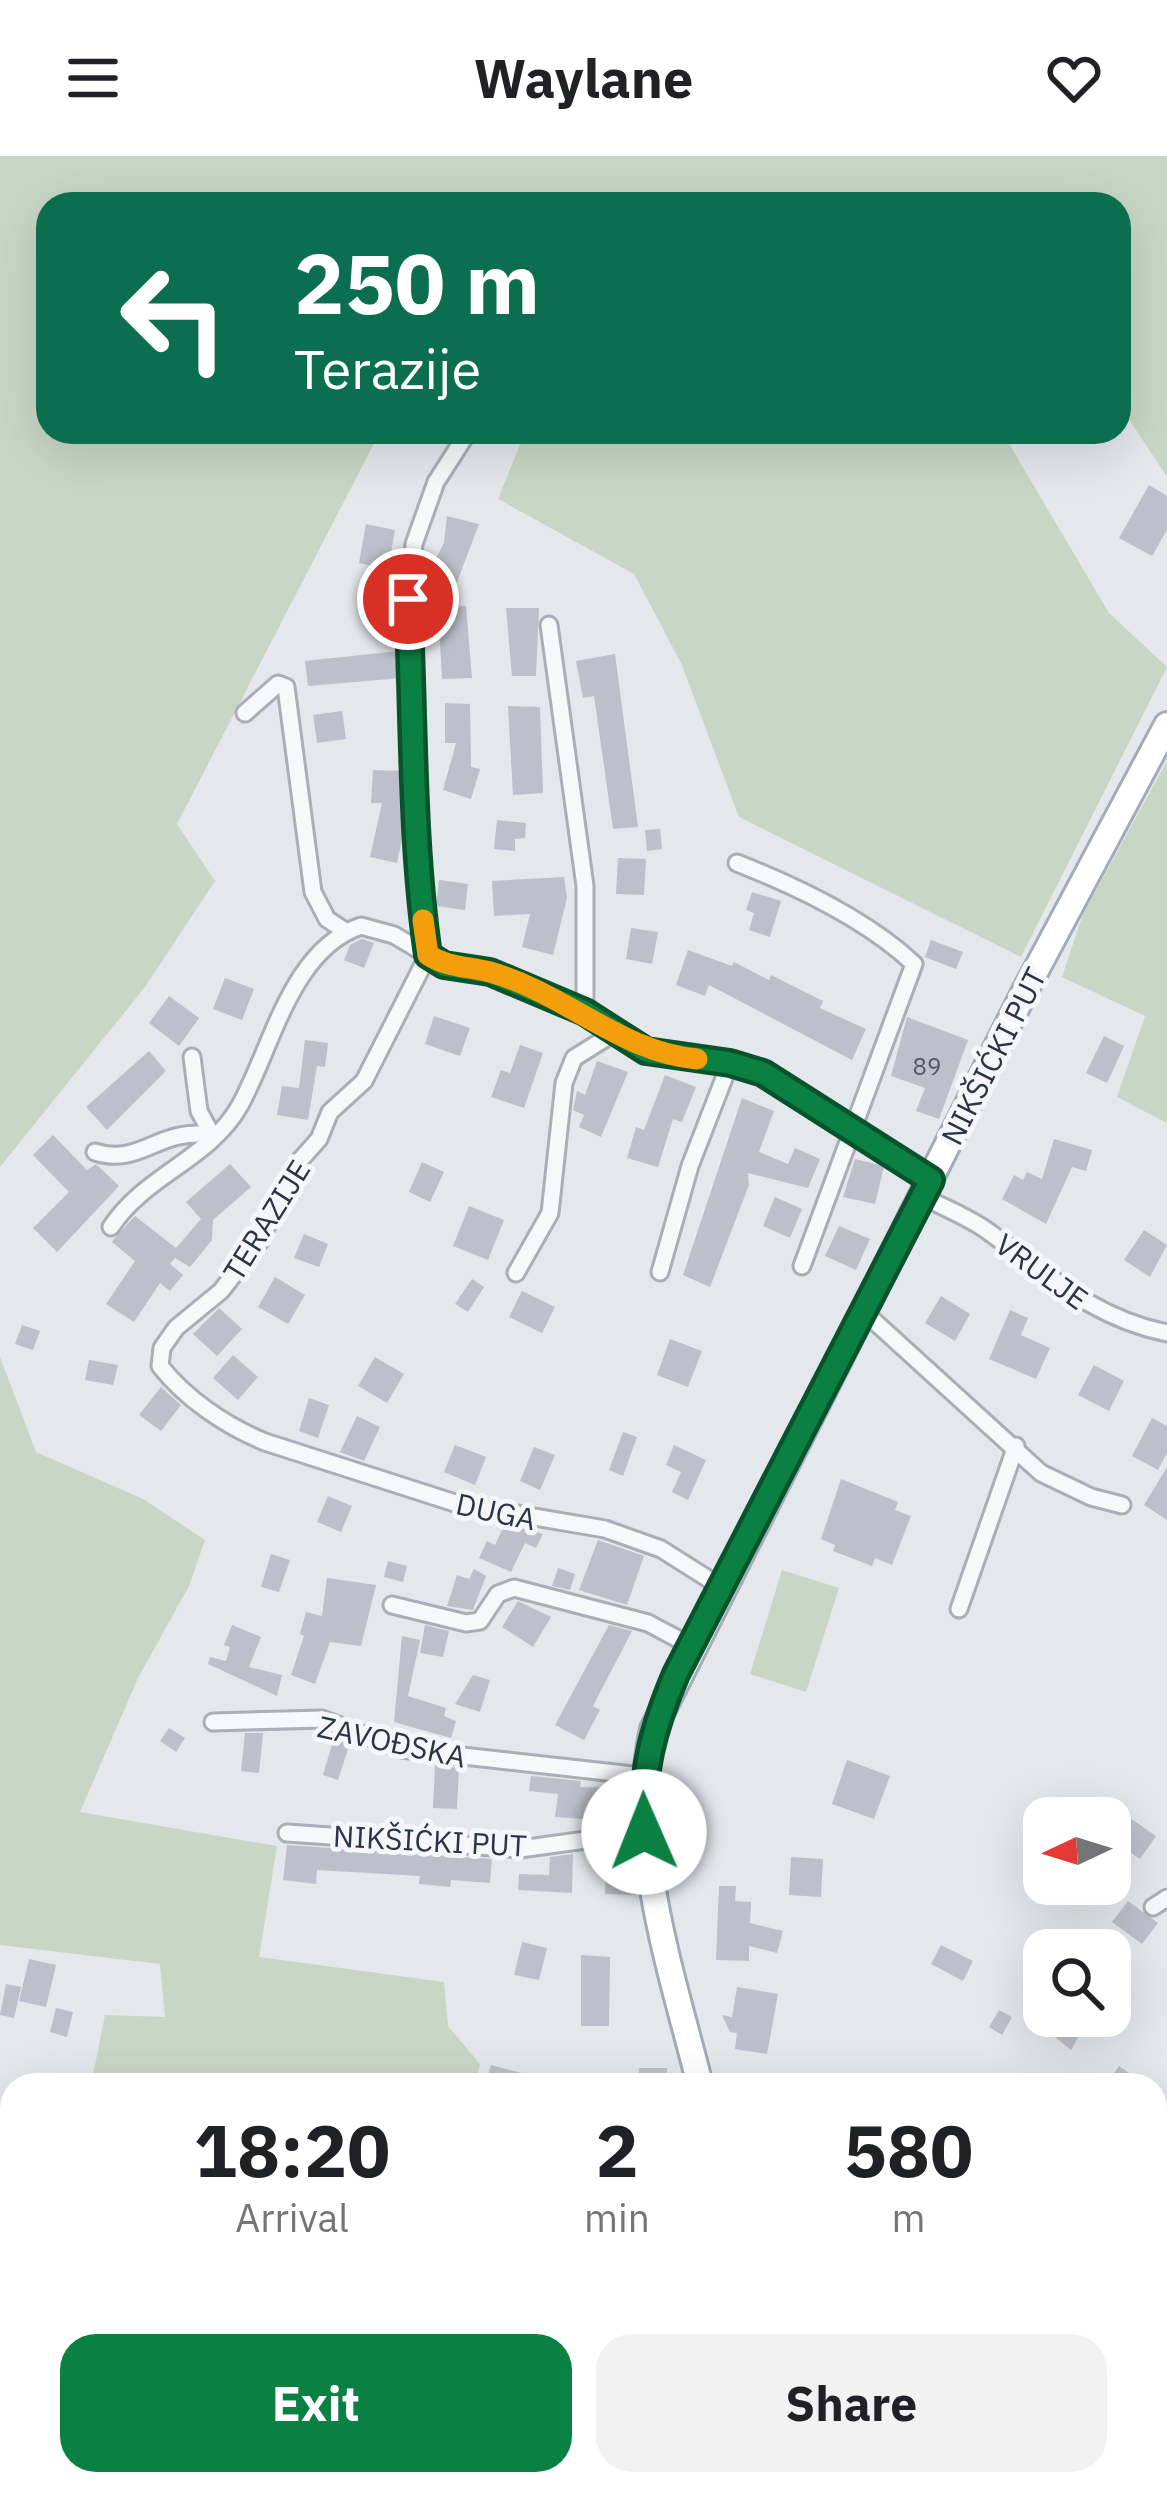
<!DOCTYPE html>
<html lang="en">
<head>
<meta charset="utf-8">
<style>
  body { margin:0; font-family:"IBM Plex Sans",sans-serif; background:#f2f2f2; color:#202124; height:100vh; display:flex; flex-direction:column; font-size:45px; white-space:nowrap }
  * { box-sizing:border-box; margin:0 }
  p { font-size:39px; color:#757577 }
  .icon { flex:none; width:66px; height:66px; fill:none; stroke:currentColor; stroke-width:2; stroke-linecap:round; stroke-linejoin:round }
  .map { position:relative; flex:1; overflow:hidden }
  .details { position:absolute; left:0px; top:1917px; width:1167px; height:423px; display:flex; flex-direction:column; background:#fff; border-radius:36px 36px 0 0; box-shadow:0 12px 48px #0002 }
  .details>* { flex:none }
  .top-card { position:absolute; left:36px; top:36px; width:1095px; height:252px; border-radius:36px; box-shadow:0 12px 48px #0002; background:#0b6e4f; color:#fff; overflow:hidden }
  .needle { width:78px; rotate:266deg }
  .controls { position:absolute; left:1023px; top:1641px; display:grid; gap:24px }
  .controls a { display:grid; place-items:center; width:108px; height:108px; border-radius:24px; background:#fff; box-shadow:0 12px 48px #0002; font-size:60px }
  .pin { position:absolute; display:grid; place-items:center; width:102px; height:102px; color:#fff; margin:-51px; border:6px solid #fff; border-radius:50%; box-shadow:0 3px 12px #0007 }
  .me { position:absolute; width:132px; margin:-66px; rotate:359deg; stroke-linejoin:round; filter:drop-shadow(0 0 9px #0008) }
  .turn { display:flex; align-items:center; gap:42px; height:252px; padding:0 60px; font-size:54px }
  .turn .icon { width:156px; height:156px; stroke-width:2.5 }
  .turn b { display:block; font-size:84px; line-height:102px }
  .eta { display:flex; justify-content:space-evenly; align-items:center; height:204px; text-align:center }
  .eta b { font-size:72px; font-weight:700; line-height:84px }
  .primary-button { display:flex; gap:24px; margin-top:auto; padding:24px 60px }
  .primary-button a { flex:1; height:138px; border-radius:36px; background:#0b8043; color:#fff; font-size:48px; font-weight:700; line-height:138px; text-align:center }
  .primary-button a+a { background:#f2f2f2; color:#202124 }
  header { display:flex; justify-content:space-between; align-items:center; height:156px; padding:0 60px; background:#fff; font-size:54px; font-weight:700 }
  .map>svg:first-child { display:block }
</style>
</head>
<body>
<header><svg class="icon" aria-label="menu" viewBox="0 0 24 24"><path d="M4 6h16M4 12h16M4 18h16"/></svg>Waylane<svg class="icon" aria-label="heart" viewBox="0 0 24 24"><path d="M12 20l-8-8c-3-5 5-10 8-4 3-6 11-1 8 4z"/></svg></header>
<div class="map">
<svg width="1167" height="2338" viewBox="0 0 1167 2338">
  <rect width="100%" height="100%" fill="#e4e7ec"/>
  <g fill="#c9d6c5">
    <path d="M0,0h1167v321l-48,-73v-200h-1071v228h332l-203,392 38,57 -70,106 -145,180z"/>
    <path d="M525,276h477l107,181 58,54 -146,290 -282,-140 -57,-152 -48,-91 -136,-75z"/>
    <path d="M1167,605v362l-50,-26 28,-81 -83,-39 21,-63z"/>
    <path d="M0,1201l36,95 107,47 62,41 -16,46 -51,92 -58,134 197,34 -18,111 185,25 4,44 32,38 -5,21h-384l14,-70 60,2 -5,-53 -160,-19z"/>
    <path d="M782,1414l57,18 -33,104 -56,-18z"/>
    <path d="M1167,2243v95h-118l13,-10h93v-75z"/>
    <path d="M12,2255v73l669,1 -3,9h-658l-20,-13v-51z"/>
  </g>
  <g fill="#bbc0ca">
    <path d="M1149,329l18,11v34l-15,26 -33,-18z"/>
    <path d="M447,360l32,8 -22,58 -30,-6 17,-33z"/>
    <path d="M366,368l29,6 -7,39 -29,-6z"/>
    <path d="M457,427l-12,24 21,-1 6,72 -30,1 -5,-95z"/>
    <path d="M388,432l3,32 -28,2 -3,-32z"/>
    <path d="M506,452h33l-3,68h-24z"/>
    <path d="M399,495l2,27 -93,8 -3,-25z"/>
    <path d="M615,498l23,173 -25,2 -19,-133 -11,2 -7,-37z"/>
    <path d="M445,547l25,1 1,63 9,2 -9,30 -28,-9 13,-47h-11z"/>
    <path d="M508,550l32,1 3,86 -30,2z"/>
    <path d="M342,555l4,28 -29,4 -4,-28z"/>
    <path d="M373,614l31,1 -1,63 -6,29 -27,-6 12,-54h-11z"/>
    <path d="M497,664l29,3 -1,15 -10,1v12l-21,-2z"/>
    <path d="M660,673l2,20 -15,2 -2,-21z"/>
    <path d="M618,702l28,1 -2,36 -28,-1z"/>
    <path d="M564,721l3,21 -14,57 -31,-8 8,-33 -36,2 -2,-35z"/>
    <path d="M439,724l29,4 -3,26 -29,-4z"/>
    <path d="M752,736l29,9 -11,36 -21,-7 5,-17 -8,-3z"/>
    <path d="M631,772l27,4 -6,32 -26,-5z"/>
    <path d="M362,783l12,4 -10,25 -20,-8 6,-15z"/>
    <path d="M931,784l32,12 -7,17 -31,-12z"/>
    <path d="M688,794l44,16 2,-4 35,18 2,-5 52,26 -3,7 46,21 -14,31 -143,-75 -4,11 -29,-11z"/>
    <path d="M225,822l29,11 -12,31 -29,-11z"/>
    <path d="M169,840l30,22 -20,28 -30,-23z"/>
    <path d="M434,860l36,12 -10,28 -35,-12z"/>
    <path d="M907,861l61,23 -29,79 -23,-8 9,-23 -34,-12z"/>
    <path d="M1104,880l20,10 -17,37 -21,-10z"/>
    <path d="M305,884l23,3 -3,24 -8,-1 -9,54 -31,-5 5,-29 17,2z"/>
    <path d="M520,889l23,8 -19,55 -33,-11 10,-27 9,3z"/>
    <path d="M149,895l17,20 -59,59 -21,-23z"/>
    <path d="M597,905l31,11 -27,65 -22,-10 5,-12 -11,-5 4,-19 8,4z"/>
    <path d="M665,919l31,12 -14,35 -9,-3 -15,48 -31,-9 9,-31 8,3z"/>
    <path d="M742,942l32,13 -15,41 29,12 7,-16 25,11 -12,29 -60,-15 1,12 -39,102 -27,-12z"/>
    <path d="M53,979l34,35 9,-6 23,22 -62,66 -24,-24 36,-36 -36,-37z"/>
    <path d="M1054,983l38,11 -6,21 -14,-4 -26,57 -44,-25 12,-24 9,5 4,-8 15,7z"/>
    <path d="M855,1003l29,7 -9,38 -32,-7z"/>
    <path d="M422,1006l22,10 -14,30 -21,-10z"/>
    <path d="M230,1008l21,23 -38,33 -1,20 -22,27 -15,-9 -5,6 13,11 -13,16 -10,-8 -26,39 -28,-18 29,-43 -23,-19 3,-4 20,-22 41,32 25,-29 -15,-17z"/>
    <path d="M775,1041l27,12 -12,29 -27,-12z"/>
    <path d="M469,1050l35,14 -16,40 -35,-14z"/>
    <path d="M839,1070l31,13 -14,31 -31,-14z"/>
    <path d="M1144,1074l23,15 -17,32 -26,-17z"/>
    <path d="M304,1078l24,10 -9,23 -25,-9z"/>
    <path d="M275,1121l30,18 -17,29 -30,-17z"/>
    <path d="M472,1123l12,8 -16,25 -13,-8z"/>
    <path d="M522,1135l33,16 -13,26 -33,-16z"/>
    <path d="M941,1140l29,18 -15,27 -30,-18z"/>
    <path d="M219,1152l23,21 -25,27 -24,-22z"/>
    <path d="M1010,1154l18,8 -7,17 29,13 -14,31 -47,-20z"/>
    <path d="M22,1169l18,6 -7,19 -18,-6z"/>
    <path d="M670,1183l32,12 -14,36 -31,-12z"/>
    <path d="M233,1199l25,22 -20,23 -25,-22z"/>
    <path d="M375,1201l29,17 -17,29 -29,-17z"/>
    <path d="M89,1204l29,5 -5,20 -28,-5z"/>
    <path d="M1094,1209l30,16 -15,30 -31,-16z"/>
    <path d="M161,1231l20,18 -20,26 -22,-16z"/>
    <path d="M309,1242l20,7 -11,33 -19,-7z"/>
    <path d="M357,1260l23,11 -16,34 -24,-9z"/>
    <path d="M1152,1262l15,8v27l-9,17 -26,-14z"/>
    <path d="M623,1276l14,5 -14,39 -14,-6z"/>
    <path d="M455,1289l31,12 -11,28 -31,-13z"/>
    <path d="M674,1289l32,15 -18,40 -16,-8 9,-20 -15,-7z"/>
    <path d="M534,1291l21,8 -15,35 -20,-9z"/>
    <path d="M1167,1311v53l-23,-15z"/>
    <path d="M841,1323l57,23 -3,8 16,6 -19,49 -17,-7 -3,8 -39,-15 2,-6 -14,-6z"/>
    <path d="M328,1340l24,10 -11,26 -24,-10z"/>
    <path d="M505,1368l38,10 -7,14 -11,-5 -14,29 -32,-14 8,-17 8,4z"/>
    <path d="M598,1384l46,16 -17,49 -48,-15z"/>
    <path d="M271,1398l19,6 -11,32 -18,-5z"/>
    <path d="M388,1405l19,5 -4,16 -19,-5z"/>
    <path d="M558,1412l17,6 -5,16 -18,-4z"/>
    <path d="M474,1413l12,7 -13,34 -26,-4 10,-31 12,4z"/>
    <path d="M327,1422l49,7 -15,61 -31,-4 -15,42 -24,-9 13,-39 -4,-2 6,-22 16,4z"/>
    <path d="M518,1445l33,16 -18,30 -31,-20z"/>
    <path d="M232,1469l29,12 -12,30 33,8 -5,21 -69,-32 2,-7 16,4 4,-14 -6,-2z"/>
    <path d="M425,1469l24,6 -6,26 -23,-4z"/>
    <path d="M609,1469l23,6 -39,75 7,4 -16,30 -29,-15z"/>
    <path d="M402,1480l18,4 -12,56 38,12 -2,8 12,5 -5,17 -57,-16z"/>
    <path d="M473,1519l17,5 -10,32 -25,-8z"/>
    <path d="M169,1572l16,10 -9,14 -16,-11z"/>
    <path d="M245,1577h18l-4,40 -18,-2z"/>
    <path d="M333,1585l17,2 -12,37 -15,-5z"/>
    <path d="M847,1604l43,16 -16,43 -42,-15z"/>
    <path d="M435,1609l24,3 -2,41 -24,-1z"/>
    <path d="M531,1620l50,5 -1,6 46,1 -1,34 -70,-5 3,-23 -29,-3z"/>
    <path d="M1127,1660l29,20 -16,23 -29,-20z"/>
    <path d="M287,1689l205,14 -2,24 -39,-3 -1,7 -31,-3 1,-8 -103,-6 -1,14 -33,-4z"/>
    <path d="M573,1698l-1,39 -54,-3 1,-16 30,1 1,-18z"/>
    <path d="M791,1701l32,2 -2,38 -32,-2z"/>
    <path d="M606,1715l28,1 4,23 -33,-1z"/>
    <path d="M719,1730h17l-1,15 16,1 -1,21 33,8 -6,22 -28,-7v15l-33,-1z"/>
    <path d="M1128,1745l30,22 -16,21 -30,-22z"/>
    <path d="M522,1786l25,6 -8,32 -25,-5z"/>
    <path d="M941,1789l32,16 -10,20 -32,-17z"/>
    <path d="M581,1799l29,2 -1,69h-28z"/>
    <path d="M29,1803l27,6 -10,42 -27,-6z"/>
    <path d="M6,1828l15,3 -7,31 -14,-3z"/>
    <path d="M737,1831l41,7 -11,60 -32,-5 2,-16 -7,-1 -8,-17 10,2z"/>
    <path d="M56,1852l17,4 -6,25 -17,-5z"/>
    <path d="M999,1854l13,7 -10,18 -13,-8z"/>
    <path d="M1047,1860h43l-19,34 -16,-13 7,-8z"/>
    <path d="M491,1909l57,15v5h-63z"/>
    <path d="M1119,1910l27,19h-40z"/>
    <rect x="639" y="1912" width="28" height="17"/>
  </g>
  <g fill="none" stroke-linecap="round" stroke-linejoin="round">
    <defs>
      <g id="street">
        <path d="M468,276l-32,50 -22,62 -6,55 9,144 -2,118 13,94 -64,126 -34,31 -11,27 -25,28 -34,74 -39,50 -45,37 -14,20 -2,18c26,33 66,60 105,76l193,62 147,25 56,20 60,38"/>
        <path d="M549,469l36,261v126"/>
        <path d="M245,557l33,-29 8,3 27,205 14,27 18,12"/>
        <path d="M737,707c61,24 129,56 177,101l-112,302"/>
        <path d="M192,901l7,54 13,24"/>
        <path d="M95,996c45,15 63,-25 117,-17"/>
        <path d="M922,1040c22,12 47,21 67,36 59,43 104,86 178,101"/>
        <path d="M111,1071c33,-51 98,-68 128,-120 33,-58 51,-157 122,-181l33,9 50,30 46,7 95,40 62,39 116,22 168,106"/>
        <path d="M660,1116l30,-106 40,-103"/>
        <path d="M516,1117l34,-60 14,-130 10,-25 40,-25"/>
        <path d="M863,1155l178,162 50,24 31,8"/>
        <path d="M392,1449l74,18 14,-2 18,-27 16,-6 134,35 43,23"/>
        <path d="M959,1453l57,-163"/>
        <path d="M213,1566l109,-3 79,30 241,27"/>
        <path d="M287,1677l233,16 124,-17"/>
        <path d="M1153,1751l14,-9"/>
        <path d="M0,2073l12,-19"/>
        <path d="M1155,2115l12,-16"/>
        <path d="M805,2338l16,-10"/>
      </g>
      <g id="primary">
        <path d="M700,1929c-28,-113 -73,-240 -47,-356l374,-742 140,-262"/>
        <path d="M755,2338l2,-10"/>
      </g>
    </defs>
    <use href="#street" stroke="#a9aeb7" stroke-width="21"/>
    <use href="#primary" stroke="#a3abb8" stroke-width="30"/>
    <use href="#street" stroke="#f7f8fa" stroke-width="15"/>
    <use href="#primary" stroke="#fff" stroke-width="24"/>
  </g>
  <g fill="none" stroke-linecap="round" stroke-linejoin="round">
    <defs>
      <path id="route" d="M408,443c6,119 3,239 20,356l16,10 46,7 95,40 61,39 84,12 33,10 168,107 -255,494c-23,54 -35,99 -32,158"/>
    </defs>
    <use href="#route" stroke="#07532c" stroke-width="30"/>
    <use href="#route" stroke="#0b8043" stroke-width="21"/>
    <path stroke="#f59e0b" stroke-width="21" d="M423,764l5,35c21,13 39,11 62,17 75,21 130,80 207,87"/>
  </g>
  <g text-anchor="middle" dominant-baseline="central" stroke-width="10" stroke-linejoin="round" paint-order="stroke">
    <g font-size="24" fill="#4f5766">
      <text x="927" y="910">89</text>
    </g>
    <g font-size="30" fill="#2b3445" stroke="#f4f6f9">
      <text transform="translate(993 900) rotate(-63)">NIKŠIĆKI PUT</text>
      <text transform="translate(266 1064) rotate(-58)">TERAZIJE</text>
      <text transform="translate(1042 1115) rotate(36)">VRULJE</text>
      <text transform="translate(496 1355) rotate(12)">DUGA</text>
      <text transform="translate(392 1585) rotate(12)">ZAVOĐSKA</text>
      <text transform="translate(430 1684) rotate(3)">NIKŠIĆKI PUT</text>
    </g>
  </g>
</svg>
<div class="controls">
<a><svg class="needle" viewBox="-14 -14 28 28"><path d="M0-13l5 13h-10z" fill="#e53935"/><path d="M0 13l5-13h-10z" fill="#757577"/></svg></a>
<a><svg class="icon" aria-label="search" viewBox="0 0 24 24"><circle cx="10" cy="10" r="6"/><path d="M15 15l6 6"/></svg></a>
</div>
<div class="pin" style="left:408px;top:443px;background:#d93025"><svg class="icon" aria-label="arrive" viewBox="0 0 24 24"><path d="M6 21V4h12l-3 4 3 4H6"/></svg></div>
<svg class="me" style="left:644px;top:1676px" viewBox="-20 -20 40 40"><circle r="19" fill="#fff"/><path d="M0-13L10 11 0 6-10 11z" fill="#0b8043"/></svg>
<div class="top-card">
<div class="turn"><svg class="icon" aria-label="left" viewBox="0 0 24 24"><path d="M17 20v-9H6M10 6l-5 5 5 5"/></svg><div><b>250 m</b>Terazije</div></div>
</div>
<section class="details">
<div class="eta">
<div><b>18:20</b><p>Arrival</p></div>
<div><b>2</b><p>min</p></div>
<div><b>580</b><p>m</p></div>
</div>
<div class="primary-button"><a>Exit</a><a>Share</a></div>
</section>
</div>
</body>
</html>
